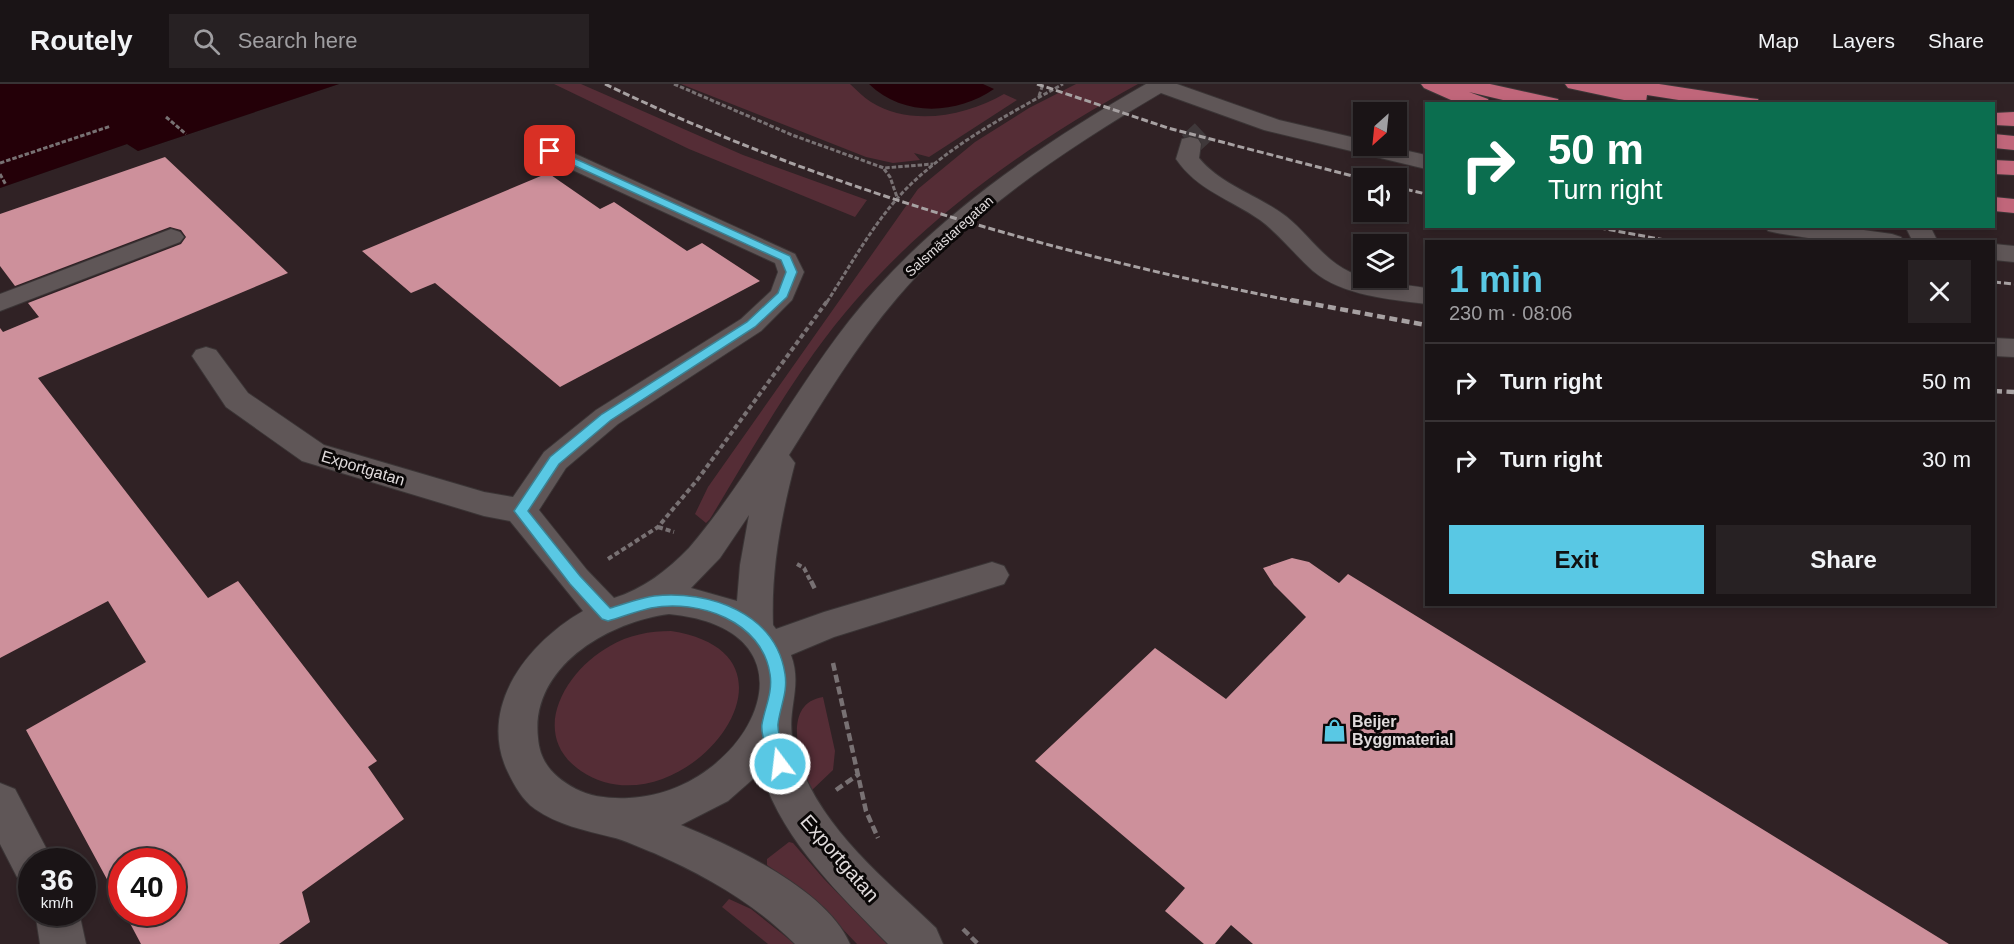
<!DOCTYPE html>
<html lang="en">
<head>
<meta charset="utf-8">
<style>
  body { margin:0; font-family:Helvetica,sans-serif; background:#272123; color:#f1f3f6; height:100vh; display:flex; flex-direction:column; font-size:22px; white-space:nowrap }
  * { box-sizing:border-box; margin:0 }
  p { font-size:20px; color:#9f9ea1 }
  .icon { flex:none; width:33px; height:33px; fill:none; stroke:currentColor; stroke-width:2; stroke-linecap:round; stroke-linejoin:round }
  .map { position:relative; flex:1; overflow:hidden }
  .drawer { position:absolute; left:1425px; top:156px; width:570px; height:366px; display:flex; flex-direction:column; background:#1a1416; border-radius:0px; box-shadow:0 3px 9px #0003,0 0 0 2px #383335 }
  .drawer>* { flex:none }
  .hud { position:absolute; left:1425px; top:18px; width:570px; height:126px; border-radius:0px; box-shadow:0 3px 9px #0003,0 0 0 2px #383335; background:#0b6e4f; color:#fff; overflow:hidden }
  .needle { width:39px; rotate:207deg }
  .controls { position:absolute; left:1353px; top:18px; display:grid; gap:12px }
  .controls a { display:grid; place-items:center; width:54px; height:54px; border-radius:0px; background:#1a1416; box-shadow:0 3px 9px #0003,0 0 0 2px #383335; font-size:30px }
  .speed { position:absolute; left:18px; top:764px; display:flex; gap:12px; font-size:30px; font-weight:700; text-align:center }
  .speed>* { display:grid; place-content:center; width:78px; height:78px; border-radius:50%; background:#1a1416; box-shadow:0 3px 9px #0003,0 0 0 2px #383335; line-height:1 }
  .speed small { font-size:15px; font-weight:400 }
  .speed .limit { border:9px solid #d22; background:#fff; color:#111 }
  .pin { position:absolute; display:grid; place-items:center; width:51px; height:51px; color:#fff; margin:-26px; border-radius:12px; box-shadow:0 3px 9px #0006 }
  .me { position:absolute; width:66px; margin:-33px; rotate:345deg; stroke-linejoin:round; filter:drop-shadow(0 0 4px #0008) }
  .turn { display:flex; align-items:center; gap:21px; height:126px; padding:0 24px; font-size:27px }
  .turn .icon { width:78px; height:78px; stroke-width:2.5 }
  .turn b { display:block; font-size:42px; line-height:51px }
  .round { display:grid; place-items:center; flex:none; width:63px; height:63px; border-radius:0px; background:#272123 }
  .summary { display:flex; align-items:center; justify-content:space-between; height:102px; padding:0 24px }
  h1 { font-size:36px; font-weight:800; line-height:45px; color:#59c8e4 }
  .action { display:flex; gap:12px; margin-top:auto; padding:12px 24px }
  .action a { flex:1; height:69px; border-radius:0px; background:#59c8e4; color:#111; font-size:24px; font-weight:800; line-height:69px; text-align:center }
  .action a+a { background:#272123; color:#f1f3f6 }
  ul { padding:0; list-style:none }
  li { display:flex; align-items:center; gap:18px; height:78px; padding:0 24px; border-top:2px solid #383335 }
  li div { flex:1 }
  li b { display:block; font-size:22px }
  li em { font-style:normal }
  header { display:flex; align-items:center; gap:36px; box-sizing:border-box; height:84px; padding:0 30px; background:#1a1416; border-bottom:2px solid #383335 }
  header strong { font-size:28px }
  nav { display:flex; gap:33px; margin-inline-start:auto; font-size:21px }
  .search { width:420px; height:54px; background:#272123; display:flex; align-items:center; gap:15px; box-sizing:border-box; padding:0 21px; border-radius:0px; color:#9f9ea1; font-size:22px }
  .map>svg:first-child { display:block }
</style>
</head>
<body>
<header>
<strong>Routely</strong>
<div class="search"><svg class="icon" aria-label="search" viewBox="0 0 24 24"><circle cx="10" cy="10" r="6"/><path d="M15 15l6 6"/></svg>Search here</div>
<nav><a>Map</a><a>Layers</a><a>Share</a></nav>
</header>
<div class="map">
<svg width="2014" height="860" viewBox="0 0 2014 860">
  <rect width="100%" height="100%" fill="#231b1d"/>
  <path fill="#302225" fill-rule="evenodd" d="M339,0h1675v860h-2014v-756l127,-44 11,7zM1426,20h568v122h-568zM1364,28h32v34h-32zM1364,94h32v34h-32zM1426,158h568v362h-568zM1364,160h32v34h-32zM32,777h50v51h-50zM122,777h50v51h-50z"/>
  <g fill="#552d36">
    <path d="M554,0h27l162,71 124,45 -12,17 -166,-68z"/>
    <path d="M681,0h169c7,6 13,13 21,18 40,25 95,14 133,-8l13,6 -88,57 -15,-4 6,7 -27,3 -27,-6z"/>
    <path d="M1076,0h62c-125,69 -240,152 -324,269 -38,53 -70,110 -104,166l-4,4 -11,-9 13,-27 210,-298 57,-47 54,-34z"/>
    <path d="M671,547c156,24 8,206 -90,140 -54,-37 -15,-101 29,-125 18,-11 40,-15 61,-15z"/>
    <path d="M823,613l12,54 -2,19 -22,21c-9,-25 -32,-87 12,-94z"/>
    <path d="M789,758l4,1 31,36 63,65h-30l-47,-49 -43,-30v-6z"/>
    <path d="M729,815l22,10 44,35h-27l-46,-37z"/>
  </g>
  <g fill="#240008">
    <path d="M0,0h339l-201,67 -11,-7 -127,44z"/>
    <path d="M869,0h114l11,5c-38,26 -91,28 -125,-5z"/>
  </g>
  <g fill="#cd909b">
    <path d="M165,73l123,116 -250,105 170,220 30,-17 139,180 -9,6 36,52 -102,73 8,30 -31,22h-138l-17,-32h48v-51h-50v46l-96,-177 120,-68 -38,-61 -108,57v-330l3,4 36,-15 -11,-14 153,-59 5,-7 -5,-7 -11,-3 -155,59 -15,-20v-52z"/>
    <path d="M548,89l52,36 14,-7 73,49 15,-8 58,38 -200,106 -125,-104 -24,10 -49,-42z"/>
    <path d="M1292,474l17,4 30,21 9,-9 601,370h-696l-22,-19 -16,19h-11l-39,-33 20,-23 -150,-127 120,-113 71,51 80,-82 -32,-32 -11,-17z"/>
  </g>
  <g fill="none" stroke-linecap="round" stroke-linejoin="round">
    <path stroke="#3f383a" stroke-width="24" stroke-dasharray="24 12" stroke-linecap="butt" d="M1190,60l13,-12"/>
    <defs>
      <g id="minor">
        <path d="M1146,0h31l102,36 85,20v6h22l40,9v14l-162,-39 -103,-37c-95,56 -192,120 -264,205 -41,48 -74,103 -108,157l6,8c-14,54 -24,106 -22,162l3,4 48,-17 168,-50 12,4 5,9 -5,9 -170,53 -43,18c12,32 -5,56 2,85 17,80 87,134 143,188l7,16h-55c-49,-50 -105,-103 -127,-172l-33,29 -47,24c52,21 146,65 169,119h-55c-41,-41 -89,-68 -141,-91 -14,-5 -29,-13 -43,-16 -27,-7 -53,-12 -76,-28 -14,-10 -22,-26 -29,-41 -27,-64 23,-126 77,-157l-73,-90 -26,-5 -182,-55 -76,-54 -34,-51 4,-6 10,-3 10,3 32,43 76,52 160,47 29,5 31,-45 52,-42 145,-91 30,-28 7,-19 -3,-9 -233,-107 -3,-5 3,-5h16l237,108 9,18 -12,28 -31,31 -143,93 -52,44 -27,42 48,60 27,28c29,-9 54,-28 75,-50 60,-71 103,-154 160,-227 79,-100 187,-174 297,-237zM749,431l-9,50 -3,36 -46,-13 29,-30zM669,530c164,16 78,179 -40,184 -17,1 -38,-1 -53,-9 -22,-12 -36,-26 -38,-51 -8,-71 70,-116 131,-124z"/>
        <path d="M1190,53l8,2 3,5 -2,14c23,28 60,37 88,59 21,17 37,43 63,55 23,11 51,12 76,16v16c-37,-5 -83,-8 -113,-33 -18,-16 -33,-36 -53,-51 -30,-21 -63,-30 -84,-61l6,-20z"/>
        <path d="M1765,142h70l57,8 9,3 3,5h-70l-57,-9 -9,-2z"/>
        <path d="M1905,142h25l8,16h-25z"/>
        <path d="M171,145l9,3 4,5 -4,5 -180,69v-17z"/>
        <path d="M1994,160l20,2v16l-20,-2z"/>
        <path d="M1994,254l20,1v18l-20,-1z"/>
        <path d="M0,699l15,6 38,72h-21v22l-15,-6 -17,-33z"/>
        <path d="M35,828h44l7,32h-46z"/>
      </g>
      <g id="highway">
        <path d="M1421,0h69l68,15 2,5h-40l-51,-12 19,7 2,5h-30l-36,-16z"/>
        <path d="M1565,0h94l91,14 8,1 2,5h-56l-57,-9 -1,7 -8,1 -70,-15z"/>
        <path d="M2014,28v14l-20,-1v-12z"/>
        <path d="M1994,50l20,2v14l-20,-2z"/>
        <path d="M1994,76l20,1v14l-20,-1z"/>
        <path d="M1994,113l20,2v14l-20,-2z"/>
      </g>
    </defs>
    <use href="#minor" stroke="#3b3536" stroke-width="2"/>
    <use href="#highway" stroke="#3b3536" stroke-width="2"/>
    <g stroke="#787173" stroke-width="3" stroke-dasharray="4.5 2" stroke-linecap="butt">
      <path d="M674,0l118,51 92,33 49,-4"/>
      <path d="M1039,12l4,-12"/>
      <path d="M166,33l20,17"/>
      <path d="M0,79l111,-37"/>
      <path d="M884,85l6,8 8,23"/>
      <path d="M0,90l6,11"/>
      <path d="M827,218c25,-39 49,-84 83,-117 45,-43 99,-71 153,-101"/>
    </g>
    <g stroke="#787173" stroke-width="4" stroke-dasharray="5 3" stroke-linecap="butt">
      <path d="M658,443l16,5"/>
      <path d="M608,475l50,-32 40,-48 130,-179"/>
      <path d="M797,480l7,4 7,14"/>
    </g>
    <g stroke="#787173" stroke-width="4.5" stroke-dasharray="8 4" stroke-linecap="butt">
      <path d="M811,497l5,10"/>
      <path d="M833,579l33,148 12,27"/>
      <path d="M836,706l23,-16"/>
      <path d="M963,845l15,15"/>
    </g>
    <use href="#minor" fill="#5f5657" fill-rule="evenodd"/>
    <use href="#highway" fill="#c0667a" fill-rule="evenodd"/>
    <g stroke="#a7a1a2" stroke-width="3" stroke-dasharray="7 3" stroke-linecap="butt">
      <path d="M605,0c218,105 457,172 694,218"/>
      <path d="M1037,0l131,44 196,51"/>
      <path d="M1396,103l30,7"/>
      <path d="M1589,142l87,16"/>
      <path d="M1994,198l20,2"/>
    </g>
    <g stroke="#a7a1a2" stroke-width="4.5" stroke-dasharray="8 4.5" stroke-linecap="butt">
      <path d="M1291,216l135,25"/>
      <path d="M1994,307l20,1"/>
    </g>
  </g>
  <path fill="#59c8e4" stroke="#3a8294" stroke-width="1.5" d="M547,65h7l236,107 7,16 -10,25 -32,30 -144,93 -52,44 -31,47 52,65 30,32c14,-4 30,-10 44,-12 55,-6 122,17 131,78 3,18 -5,33 -7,50 -1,11 7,28 10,40l-3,5 -5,2 -6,-2 -3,-5c-3,-12 -11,-29 -9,-40 3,-17 11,-32 8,-50 -8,-53 -71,-75 -119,-66 -14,3 -29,9 -43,13l-6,-2 -32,-35 -56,-73 36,-54 52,-43 145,-92 31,-29 8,-21 -5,-12 -234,-107z"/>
  <defs>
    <symbol id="shop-bare" viewBox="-9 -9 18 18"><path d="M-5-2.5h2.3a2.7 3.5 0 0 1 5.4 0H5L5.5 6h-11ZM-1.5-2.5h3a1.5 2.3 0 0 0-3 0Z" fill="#59c8e4" stroke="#0a0707" stroke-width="2.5" paint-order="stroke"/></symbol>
  </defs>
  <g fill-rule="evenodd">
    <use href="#shop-bare" x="1318" y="630" width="33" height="33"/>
  </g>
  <g text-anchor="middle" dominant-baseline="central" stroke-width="6" stroke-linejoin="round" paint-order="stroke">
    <g font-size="14" fill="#e0dbdc" stroke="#0a0707">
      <text transform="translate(949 152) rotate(-42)">Salsmästaregatan</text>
    </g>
    <g font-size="16" fill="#e0dbdc" stroke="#0a0707">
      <text transform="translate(363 384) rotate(17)">Exportgatan</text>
    </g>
    <g font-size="16" font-weight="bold" fill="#e0dbdc" stroke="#0a0707" text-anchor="start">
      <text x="1352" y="637">Beijer<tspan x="1352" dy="18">Byggmaterial</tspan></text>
    </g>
    <g font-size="20" fill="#e0dbdc" stroke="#0a0707">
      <text transform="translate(840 774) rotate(49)">Exportgatan</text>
    </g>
  </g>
</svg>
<div class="controls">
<a><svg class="needle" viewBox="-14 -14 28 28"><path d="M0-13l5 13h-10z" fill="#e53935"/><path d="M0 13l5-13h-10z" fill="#9f9ea1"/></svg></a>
<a><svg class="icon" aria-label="sound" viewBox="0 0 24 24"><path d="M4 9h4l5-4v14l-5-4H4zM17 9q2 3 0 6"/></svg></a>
<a><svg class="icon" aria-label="layers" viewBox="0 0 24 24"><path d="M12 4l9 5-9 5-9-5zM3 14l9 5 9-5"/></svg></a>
</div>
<div class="speed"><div>36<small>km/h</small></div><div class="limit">40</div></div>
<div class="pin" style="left:550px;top:67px;background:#d93025"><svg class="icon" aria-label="arrive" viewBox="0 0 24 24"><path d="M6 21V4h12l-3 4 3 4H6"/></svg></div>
<svg class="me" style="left:780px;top:680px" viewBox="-20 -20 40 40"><circle r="17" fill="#59c8e4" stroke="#fff" stroke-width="3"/><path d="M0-11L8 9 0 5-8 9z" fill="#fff"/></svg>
<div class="hud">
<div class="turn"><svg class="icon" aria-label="right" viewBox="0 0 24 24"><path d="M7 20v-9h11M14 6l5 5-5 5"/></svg><div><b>50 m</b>Turn right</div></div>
</div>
<section class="drawer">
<div class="summary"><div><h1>1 min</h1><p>230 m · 08:06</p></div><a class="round"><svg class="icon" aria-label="close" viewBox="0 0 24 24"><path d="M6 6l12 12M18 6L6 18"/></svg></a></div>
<ul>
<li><svg class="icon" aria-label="right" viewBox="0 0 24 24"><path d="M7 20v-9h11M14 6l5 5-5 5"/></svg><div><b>Turn right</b></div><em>50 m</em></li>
<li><svg class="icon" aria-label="right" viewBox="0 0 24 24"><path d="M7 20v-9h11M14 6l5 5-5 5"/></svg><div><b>Turn right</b></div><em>30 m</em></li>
</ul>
<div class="action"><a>Exit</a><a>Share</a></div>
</section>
</div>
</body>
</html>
